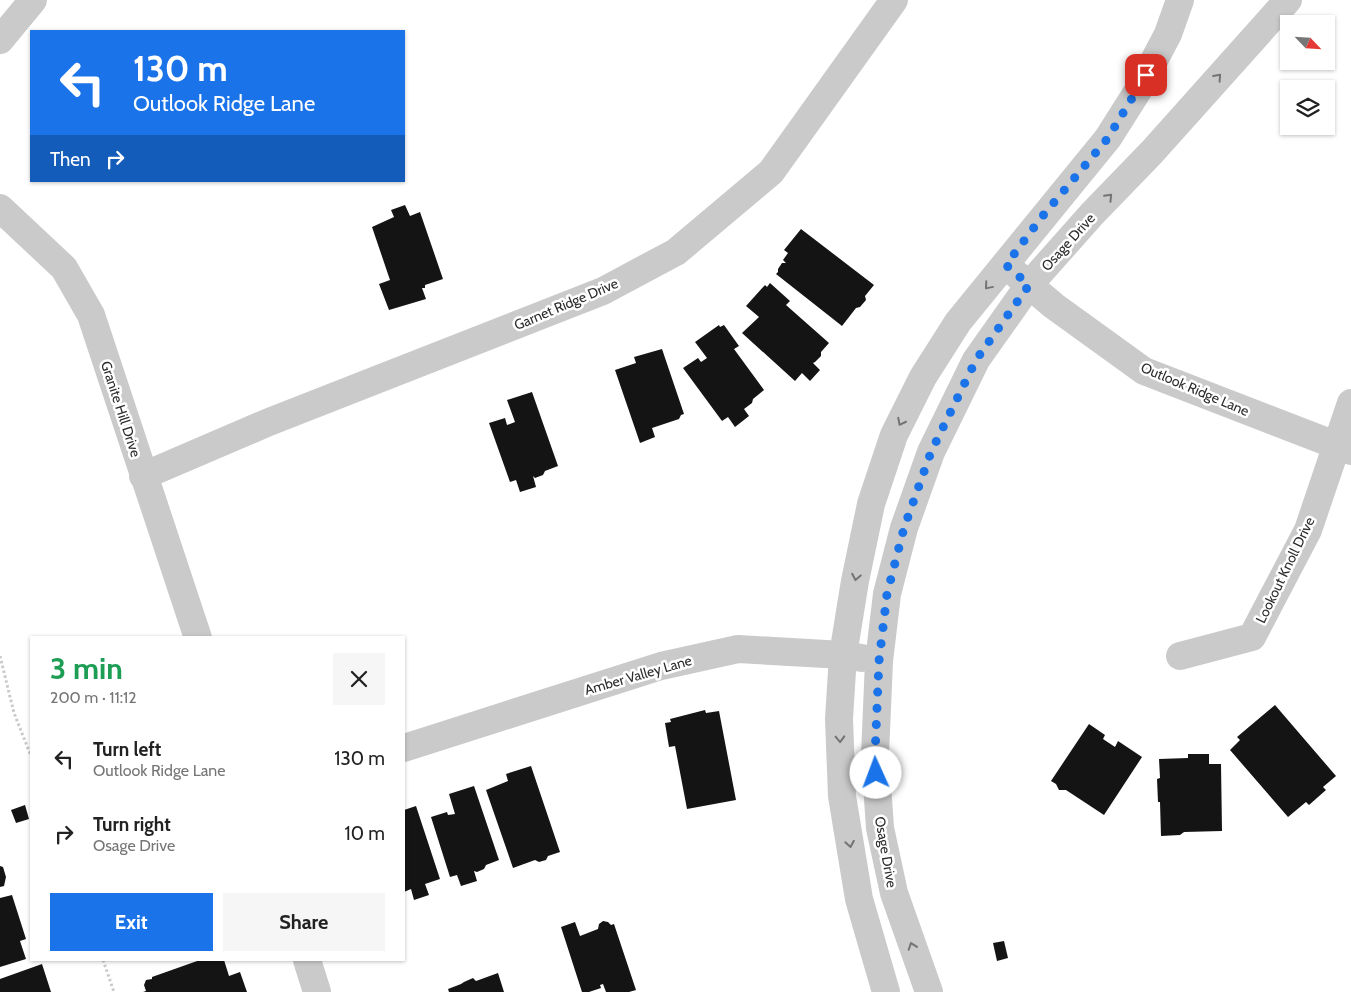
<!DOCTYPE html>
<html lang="en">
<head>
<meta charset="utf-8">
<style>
  body { margin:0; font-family:Cabin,sans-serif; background:#f6f6f6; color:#222; height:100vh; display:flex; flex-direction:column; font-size:19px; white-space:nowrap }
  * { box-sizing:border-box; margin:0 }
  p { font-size:16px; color:#767676 }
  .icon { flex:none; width:28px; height:28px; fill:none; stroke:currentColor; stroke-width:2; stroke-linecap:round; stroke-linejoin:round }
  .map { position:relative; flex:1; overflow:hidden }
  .sheet { position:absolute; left:30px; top:636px; width:375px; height:325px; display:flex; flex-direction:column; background:#fff; border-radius:0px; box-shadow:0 1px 4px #0004 }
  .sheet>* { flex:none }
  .banner { position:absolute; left:30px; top:30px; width:375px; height:152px; border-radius:0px; box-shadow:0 1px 4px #0004; background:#1a73e8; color:#fff; overflow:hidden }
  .needle { width:32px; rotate:115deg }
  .buttons { position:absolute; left:1280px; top:15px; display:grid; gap:10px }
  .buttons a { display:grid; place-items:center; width:55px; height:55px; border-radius:0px; background:#fff; box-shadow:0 1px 4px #0004; font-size:25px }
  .pin { position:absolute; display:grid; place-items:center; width:42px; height:42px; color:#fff; margin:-21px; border-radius:10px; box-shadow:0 2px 8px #0006 }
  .me { position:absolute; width:55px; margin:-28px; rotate:358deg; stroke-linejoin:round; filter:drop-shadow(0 0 4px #0008) }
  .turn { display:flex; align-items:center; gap:18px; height:105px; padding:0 20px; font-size:22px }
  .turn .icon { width:65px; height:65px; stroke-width:2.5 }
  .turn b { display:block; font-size:35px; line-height:42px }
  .then { display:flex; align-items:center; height:48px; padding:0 20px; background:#0003; gap:10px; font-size:19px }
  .round { display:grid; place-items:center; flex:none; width:52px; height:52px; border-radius:0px; background:#f6f6f6 }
  .headline { display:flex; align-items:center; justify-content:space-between; height:85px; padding:0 20px }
  h1 { font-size:30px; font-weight:700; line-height:38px; color:#1e9e55 }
  .action { display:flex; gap:10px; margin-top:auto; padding:10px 20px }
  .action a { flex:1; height:58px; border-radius:0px; background:#1a73e8; color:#fff; font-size:20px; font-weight:700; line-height:58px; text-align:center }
  .action a+a { background:#f6f6f6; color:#222 }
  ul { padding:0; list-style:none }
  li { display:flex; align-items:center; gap:15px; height:75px; padding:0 20px }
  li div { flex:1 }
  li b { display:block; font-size:19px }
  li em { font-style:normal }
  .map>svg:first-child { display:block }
</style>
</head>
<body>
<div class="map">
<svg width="1351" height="992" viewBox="0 0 1351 992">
  <rect width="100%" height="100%" fill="#fff"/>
  <g fill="#141414">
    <path d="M405,205l5,11 10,-4 23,67 -18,6v3h-3l4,11 -37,11 -10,-26 11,-4 -18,-53 22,-10 -3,-7z"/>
    <path d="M801,229l73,56 -9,11 1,4 -6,7 -4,1 -14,18 -66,-52 2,-2v-3l4,-6h4l-3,-3 5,-7 -4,-3z"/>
    <path d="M770,283l20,18 -4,4 43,38 -8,9v4l-6,6 -2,1 7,7 -10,11 -8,-8 -7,8 -53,-48 17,-16 -13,-11 19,-21 2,2z"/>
    <path d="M719,325l1,2 4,-2 15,21 -5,3 30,41 -11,9 -1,4 -8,6 5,7 -14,11 -7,-10 -6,4 -39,-53 15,-10 3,4 6,-4 -12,-16z"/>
    <path d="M662,349l22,65 -3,1 -2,4 -27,9 3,9 -15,6 -25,-73 21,-7 -2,-6z"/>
    <path d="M532,392l26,74 -13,5 -2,4 -8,3 -2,-2 3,11 -16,5 -4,-12 -6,2 -21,-59 16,-5 2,7 8,-3 -8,-22z"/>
    <path d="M1275,705l61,71 -13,11 3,3 -17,15 -3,-3 -18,15 -58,-67 10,-10 -3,-3z"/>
    <path d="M705,710l1,3 13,-2 17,89 -49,9 -12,-63 -6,1 -4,-24 6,-1 -1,-3z"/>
    <path d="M1089,724l16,11 -2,4 12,8 3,-6 24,16 -38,58 -38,-25h-7l-3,-6 -5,-3z"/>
    <path d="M1188,754h21v10h12l1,67 -38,1 -4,3 -19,1 -1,-34h-2l-1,-23 3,-1 -1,-19 29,-1z"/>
    <path d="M531,766l29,86 -12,4 -2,4 -7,2 -4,-2 -22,8 -27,-78 22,-9 -2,-7z"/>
    <path d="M474,786l25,74 -13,5 -2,4 -7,3 -3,-1 3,10 -16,5 -4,-11 -7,2 -19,-60 16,-5 1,3 7,-1 -6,-20z"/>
    <path d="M25,805l4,14 -13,4 -5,-13z"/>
    <path d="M416,806l24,73 -15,5 4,11 -15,5 -3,-11 -7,3v-82z"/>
    <path d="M0,866l3,1 3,10 -2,9 -4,1z"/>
    <path d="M12,895l14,44 -6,2 6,18 -26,8v-69z"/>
    <path d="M603,921l5,1 3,3 3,-1 22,66 -7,2h-23l-3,-8 -3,1 1,3 -12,4h-7l-21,-65 14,-5 5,14 18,-7 1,-5z"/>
    <path d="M1004,941l4,17 -11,3 -4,-18z"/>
    <path d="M200,960h24l5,16 11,-4 7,20h-104l3,-1 -2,-6 2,-5 6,-1v-2z"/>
    <path d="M42,964l9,28h-51v-13z"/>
    <path d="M498,973l6,19h-55l-1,-3 13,-5 3,-2 9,-4 3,3z"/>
  </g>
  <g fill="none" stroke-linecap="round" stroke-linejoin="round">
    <g stroke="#cacaca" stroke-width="3" stroke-dasharray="2.5 2.5" stroke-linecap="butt">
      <path d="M0,656l14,57 17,43"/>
      <path d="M103,960l11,32"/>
    </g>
    <g stroke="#cacaca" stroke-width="28">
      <path d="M0,40l33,-40"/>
      <path d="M0,208l64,60 27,47 107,323"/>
      <path d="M1016,274l38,32 90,65 207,80"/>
      <path d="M143,476l126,-54 334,-131 73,-39 95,-80 123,-172"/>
      <path d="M1180,656l72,-19 56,-107 43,-127"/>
      <path d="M404,748l257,-82 77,-17 105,6 19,3"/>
      <path d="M307,960l10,32"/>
      <path d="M886,992l-27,-93 -17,-103 -3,-77 4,-64 12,-74 16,-77 23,-69 29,-58 35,-55 150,-184 31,-49 29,-55 12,-34"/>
      <path d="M929,992l-35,-99 -14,-65 -5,-73 4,-94 8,-67 17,-66 27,-76 45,-92 53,-75 63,-71 60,-62 136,-152"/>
    </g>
  </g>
  <defs><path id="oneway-chevron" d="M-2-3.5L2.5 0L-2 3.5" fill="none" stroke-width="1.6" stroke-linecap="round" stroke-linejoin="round" transform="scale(1.25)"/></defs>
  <g stroke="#747474">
    <use href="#oneway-chevron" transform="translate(1218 77) rotate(-48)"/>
    <use href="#oneway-chevron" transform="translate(1109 197) rotate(-46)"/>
    <use href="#oneway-chevron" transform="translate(988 286) rotate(130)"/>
    <use href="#oneway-chevron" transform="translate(901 422) rotate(117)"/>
    <use href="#oneway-chevron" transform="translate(856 577) rotate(101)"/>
    <use href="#oneway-chevron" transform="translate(840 739) rotate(88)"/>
    <use href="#oneway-chevron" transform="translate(850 844) rotate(80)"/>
    <use href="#oneway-chevron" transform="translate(912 946) rotate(-109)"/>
  </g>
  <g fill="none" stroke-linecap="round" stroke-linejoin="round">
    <path stroke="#1a73e8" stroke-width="9" stroke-dasharray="0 16.2" d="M876,773l-1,-18 4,-94 8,-67 17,-66 27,-76 45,-92 53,-75 -23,-20 35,-47 67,-80 38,-63"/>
  </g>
  <g text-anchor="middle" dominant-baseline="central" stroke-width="5" stroke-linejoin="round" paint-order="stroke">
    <g font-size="14" fill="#2d2d2d" stroke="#fff">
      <text transform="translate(1068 242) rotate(-48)">Osage Drive</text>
      <text transform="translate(566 304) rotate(-23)">Garnet Ridge Drive</text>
      <text transform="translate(1195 389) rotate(23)">Outlook Ridge Lane</text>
      <text transform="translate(121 409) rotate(72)">Granite Hill Drive</text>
      <text transform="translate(1285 570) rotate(-64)">Lookout Knoll Drive</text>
      <text transform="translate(638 675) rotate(-16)">Amber Valley Lane</text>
      <text transform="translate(886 852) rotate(80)">Osage Drive</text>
    </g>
  </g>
</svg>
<div class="buttons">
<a><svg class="needle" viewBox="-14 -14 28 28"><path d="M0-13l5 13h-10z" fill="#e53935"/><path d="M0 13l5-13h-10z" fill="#767676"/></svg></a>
<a><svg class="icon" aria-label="layers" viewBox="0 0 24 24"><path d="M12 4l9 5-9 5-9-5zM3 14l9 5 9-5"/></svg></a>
</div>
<div class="pin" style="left:1146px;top:75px;background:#d93025"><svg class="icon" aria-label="arrive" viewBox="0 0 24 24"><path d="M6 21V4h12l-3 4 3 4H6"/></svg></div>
<svg class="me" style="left:876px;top:773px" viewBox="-20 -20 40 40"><circle r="19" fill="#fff"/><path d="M0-13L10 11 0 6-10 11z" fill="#1a73e8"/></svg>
<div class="banner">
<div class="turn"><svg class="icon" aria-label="left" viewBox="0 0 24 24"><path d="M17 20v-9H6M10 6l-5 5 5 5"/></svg><div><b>130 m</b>Outlook Ridge Lane</div></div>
<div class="then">Then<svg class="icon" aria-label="right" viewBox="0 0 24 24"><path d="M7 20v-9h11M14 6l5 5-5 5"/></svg></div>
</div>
<section class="sheet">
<div class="headline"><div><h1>3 min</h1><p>200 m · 11:12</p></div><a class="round"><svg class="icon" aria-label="close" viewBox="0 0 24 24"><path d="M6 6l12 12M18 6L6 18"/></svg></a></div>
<ul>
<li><svg class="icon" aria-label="left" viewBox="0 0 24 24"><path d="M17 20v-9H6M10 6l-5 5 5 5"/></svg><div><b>Turn left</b><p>Outlook Ridge Lane</p></div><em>130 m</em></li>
<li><svg class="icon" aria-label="right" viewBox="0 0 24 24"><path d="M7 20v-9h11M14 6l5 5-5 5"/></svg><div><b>Turn right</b><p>Osage Drive</p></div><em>10 m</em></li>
</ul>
<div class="action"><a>Exit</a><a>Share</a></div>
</section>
</div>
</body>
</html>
